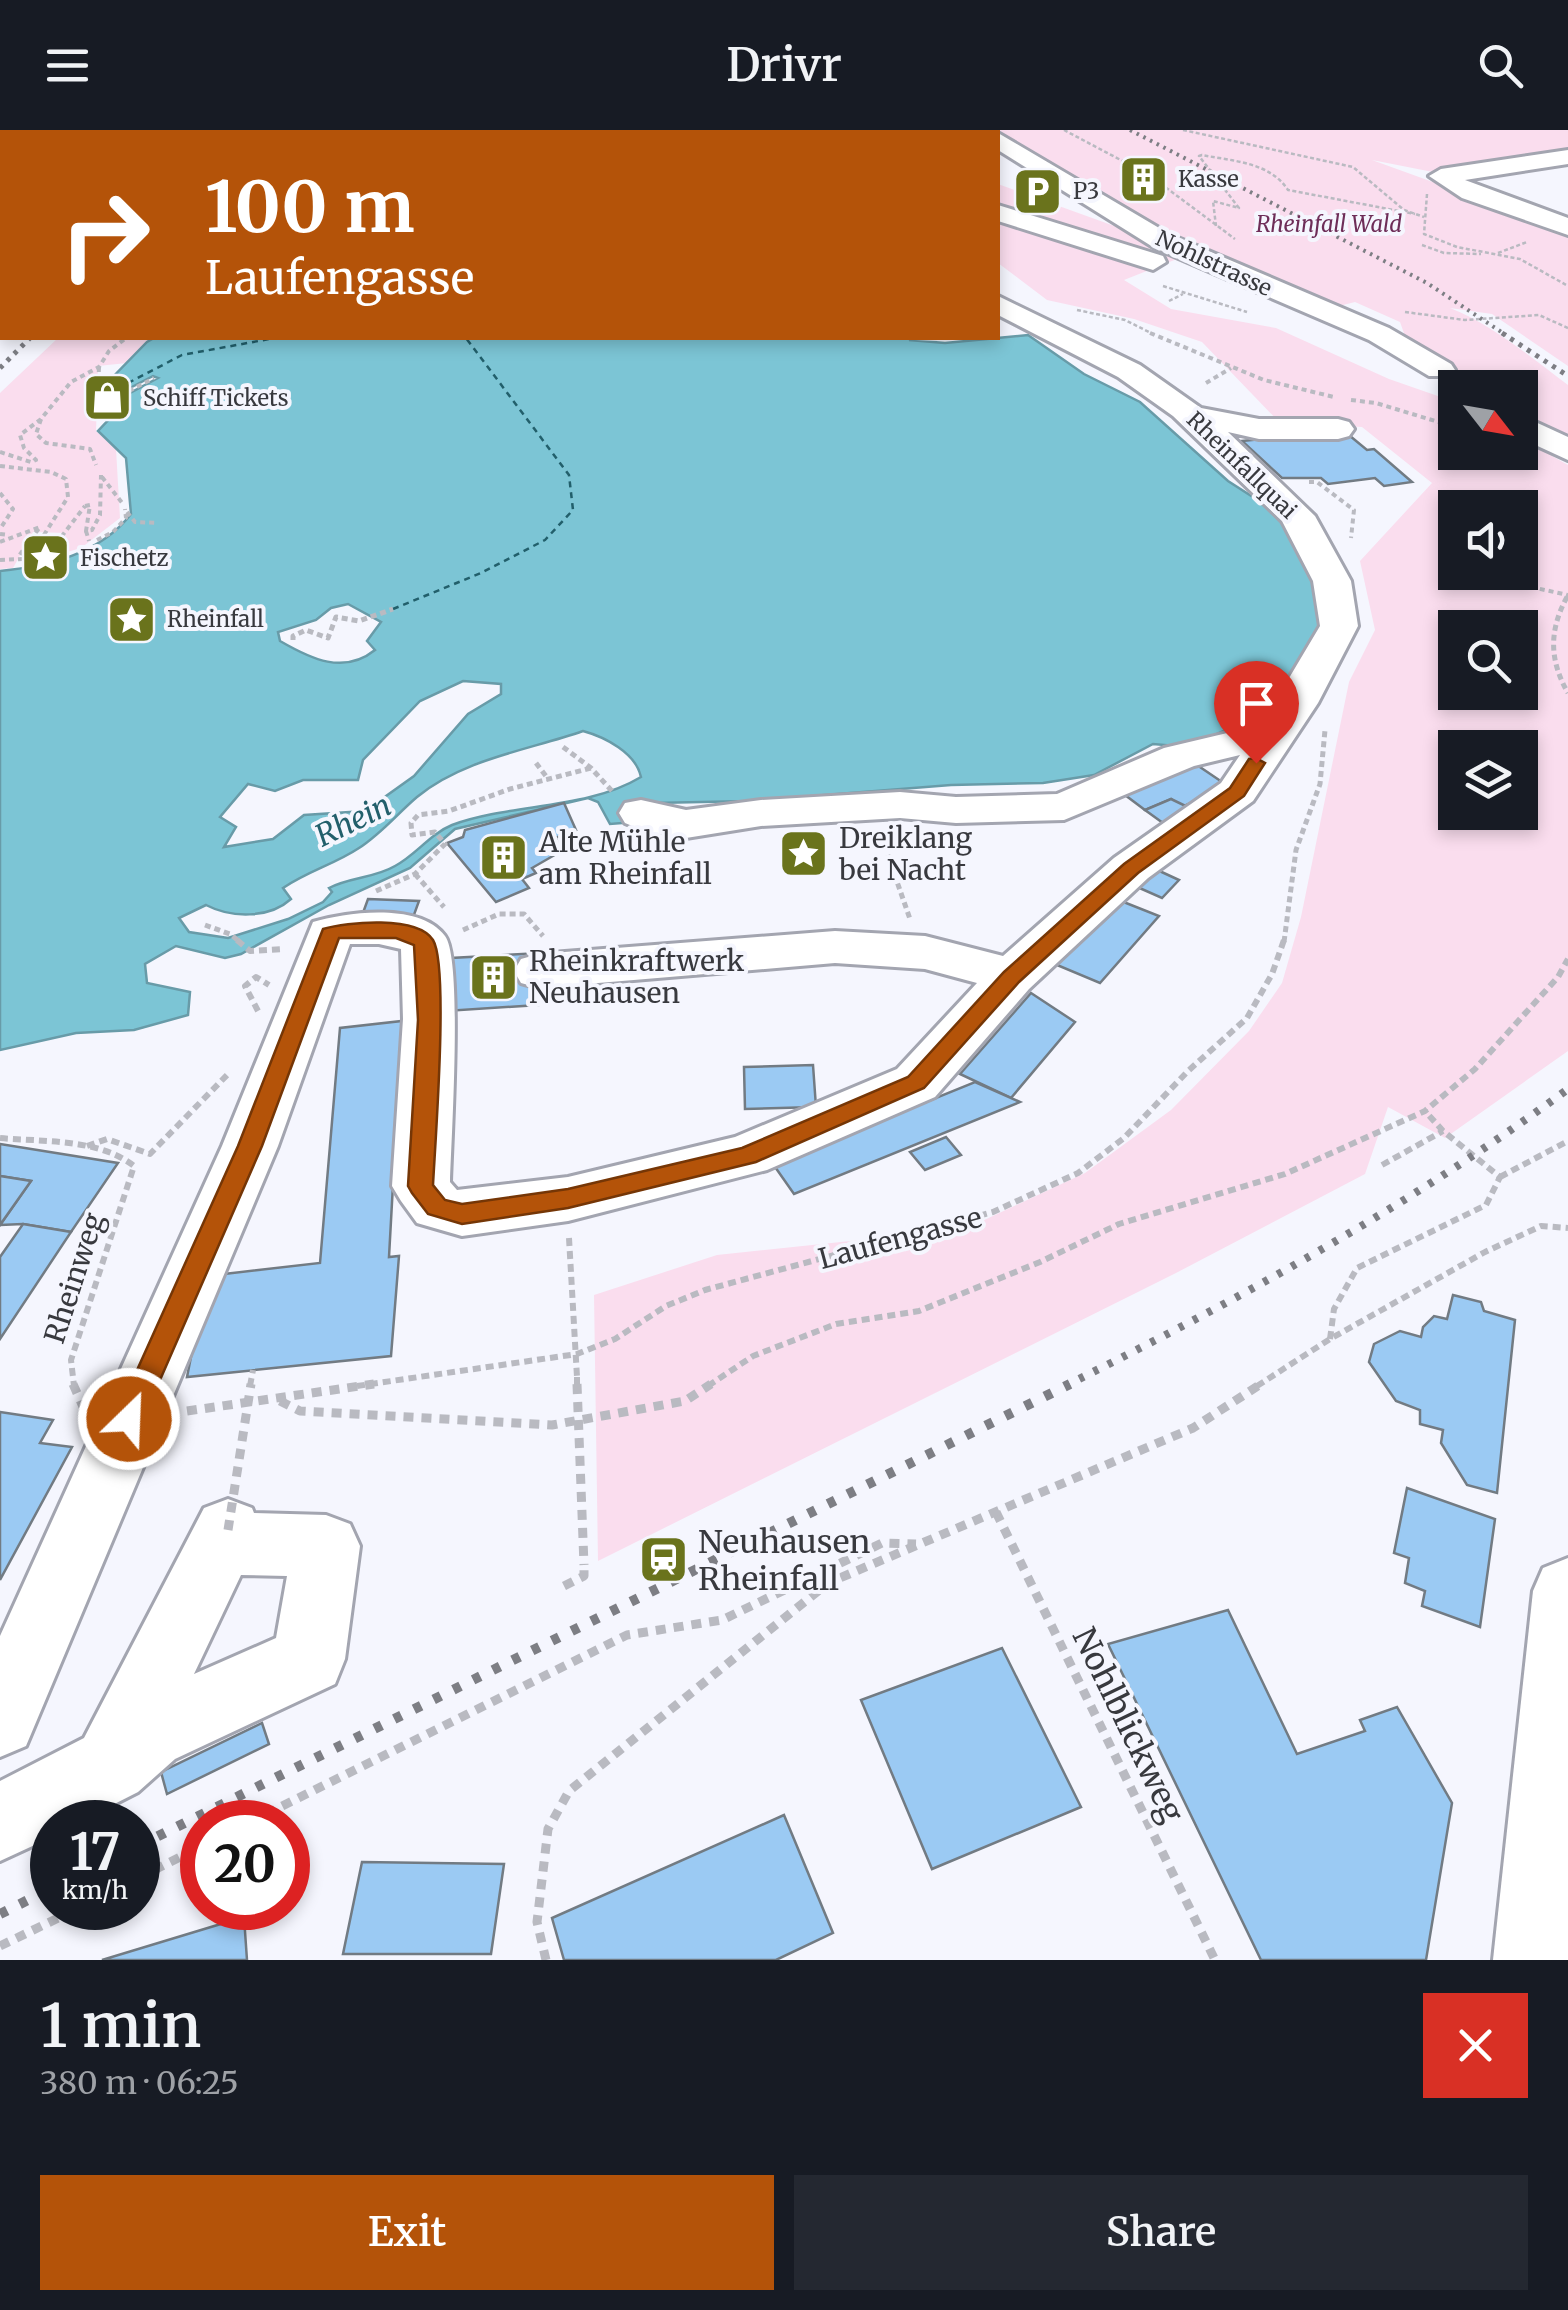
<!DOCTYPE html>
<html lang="en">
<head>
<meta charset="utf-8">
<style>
  body { margin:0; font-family:Merriweather,serif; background:#242831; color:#f1f3f6; height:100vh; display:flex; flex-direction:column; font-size:38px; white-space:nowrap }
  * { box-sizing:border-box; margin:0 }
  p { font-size:32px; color:#9ea1a6 }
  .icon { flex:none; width:55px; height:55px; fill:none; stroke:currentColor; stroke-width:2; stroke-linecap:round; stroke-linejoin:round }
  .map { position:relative; height:1830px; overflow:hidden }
  .panel { display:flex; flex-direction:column; background:#171b24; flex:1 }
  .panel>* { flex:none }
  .guide { position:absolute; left:0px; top:0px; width:1000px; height:210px; box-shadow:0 5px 15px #0003; background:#b45309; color:#fff; overflow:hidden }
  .needle { width:65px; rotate:121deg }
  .tools { position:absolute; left:1438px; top:240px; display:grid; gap:20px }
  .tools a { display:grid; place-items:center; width:100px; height:100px; border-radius:0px; background:#171b24; box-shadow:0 5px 15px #0003; font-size:50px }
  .speed { position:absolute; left:30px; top:1670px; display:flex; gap:20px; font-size:50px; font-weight:700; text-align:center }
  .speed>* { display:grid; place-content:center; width:130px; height:130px; border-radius:50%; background:#171b24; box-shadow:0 5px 15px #0003; line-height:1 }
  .speed small { font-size:25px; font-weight:400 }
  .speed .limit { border:15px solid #d22; background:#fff; color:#111 }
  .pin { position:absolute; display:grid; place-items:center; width:85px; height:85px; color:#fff; margin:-102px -42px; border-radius:50% 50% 50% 0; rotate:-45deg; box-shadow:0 0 10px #0007 }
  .pin .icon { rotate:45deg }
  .me { position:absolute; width:110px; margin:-55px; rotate:24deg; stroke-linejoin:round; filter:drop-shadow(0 0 8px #0008) }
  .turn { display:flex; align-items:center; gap:35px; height:210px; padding:0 40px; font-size:45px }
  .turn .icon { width:130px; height:130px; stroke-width:2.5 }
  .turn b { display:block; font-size:70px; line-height:85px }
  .round { display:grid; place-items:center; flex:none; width:105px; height:105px; border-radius:0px; background:#242831 }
  .headline { display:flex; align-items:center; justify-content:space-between; height:170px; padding:0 40px }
  h1 { font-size:60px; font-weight:600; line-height:75px }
  .primary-button { display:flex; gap:20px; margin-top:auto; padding:20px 40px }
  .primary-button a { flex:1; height:115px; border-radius:0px; background:#b45309; color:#fff; font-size:40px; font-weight:600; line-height:115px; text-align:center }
  .primary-button a+a { background:#242831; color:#f1f3f6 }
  header { display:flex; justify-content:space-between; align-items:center; height:130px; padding:0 40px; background:#171b24; font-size:45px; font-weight:600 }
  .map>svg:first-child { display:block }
</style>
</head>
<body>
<header><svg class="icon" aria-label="menu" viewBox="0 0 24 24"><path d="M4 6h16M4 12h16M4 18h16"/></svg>Drivr<svg class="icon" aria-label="search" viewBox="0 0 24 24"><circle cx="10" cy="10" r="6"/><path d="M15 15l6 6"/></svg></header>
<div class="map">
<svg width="1568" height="1830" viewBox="0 0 1568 1830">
  <rect width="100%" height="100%" fill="#f5f6fe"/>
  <g fill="#faddee" fill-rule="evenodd">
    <path d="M983,0h585v24l-125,20 -71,-14 196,71v135l-76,-52 -42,-6c43,17 80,49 118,77v56l-48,-28v-25l-37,-1 -78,-51 -5,-14 -45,-20 -20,5 -107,-46 -72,-35 -130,-78 -28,-12v-4z"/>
    <path d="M998,54l144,52 40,21 -58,23 47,29 105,19 113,51 66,23v50h65v-14l48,27v586l-123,87 -57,-31 -23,67 -189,99 -578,288 -4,-266 123,-40 248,-26 120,-56 86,-63 78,-79 33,-48 19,-66 48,-235 26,-52 -15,-69 72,-78 -70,-56 -82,-4 -78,-81 -68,-23 -87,-19 -49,-37zM1455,378h65v64h-65zM1455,498h65v64h-65zM1455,618h65v64h-65z"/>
    <path d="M58,208h96l-27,25 -29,3 -2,65 20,18 4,69 -39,30 -17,5 -6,-10 8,-10 -33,-1 -20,36 -13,1v-176z"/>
  </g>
  <g fill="#7cc5d5" stroke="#689ba8" stroke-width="2.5" fill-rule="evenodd">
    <path d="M148,0h450l10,2h-457z"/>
    <path d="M1028,205l56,39 56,28 88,79 56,36 15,18 29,93 -55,81 -85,38 -35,-3 -59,31 -51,8 -92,2 -201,16 -97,2 -18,19 -25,2 -12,-22 -10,-4 -133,31 -45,39 -81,37 -88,49 -16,4 -49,-12 -31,18 2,19 43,9 -2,23 -54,15 -58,3 -76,17v-479c49,-5 100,-17 131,-57l-5,-56 -28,-27 15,-16 6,-16 39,-21 -5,-2 -25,13 -22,-5 41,-42 7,-4h801l-46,2 36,3zM348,474l33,18 -14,19 8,9c-31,25 -64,9 -95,-9l-2,-9 38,-12 15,-12zM463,551l38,3v10l-33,20 -54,62 -49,35 -61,4 -31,24 -49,8 12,-20 -16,-10 28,-33 27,7 28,-11h55l5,-20 57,-59zM583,601c22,6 53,22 58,46 -55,33 -129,26 -189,48 -22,9 -36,30 -57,41 -20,12 -45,11 -66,22l3,4 -9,10 -35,17 -60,19 -39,-6 -10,-14 27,-13c25,13 63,14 85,-6l-8,-11c25,-17 52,-24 76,-40 23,-15 38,-34 58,-51 46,-38 112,-47 166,-66z"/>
  </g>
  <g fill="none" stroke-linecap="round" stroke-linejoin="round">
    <g stroke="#225f6b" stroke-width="2.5" stroke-dasharray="6 5" stroke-linecap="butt">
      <path d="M453,0l5,2"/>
      <path d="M128,253l54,-28 93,-17"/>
      <path d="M393,479l88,-36 64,-33 28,-30 -4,-35 -103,-137"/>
    </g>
  </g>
  <g fill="#9bcaf3" stroke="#727b83" stroke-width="2.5">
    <path d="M1344,301l23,19 7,-1 38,33 -28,4 -9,-8 -47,6 -7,-6h-39l-40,-37z"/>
    <path d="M1191,631l37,25 -46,21 -11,-8 -26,11 -24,-18z"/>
    <path d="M1171,669l21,10 -29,14 -18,-13z"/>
    <path d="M564,673l12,27 -21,8 10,11 -33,19 4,5 -14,6 7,9 -33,14 -49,-59 16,-6 2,-7z"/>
    <path d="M1153,738l26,12 -17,18 -27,-12z"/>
    <path d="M368,769l51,2 -8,22 -51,-2z"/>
    <path d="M1116,769l43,17 -59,67 -43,-18z"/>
    <path d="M540,823l-2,52 -92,6 5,-53z"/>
    <path d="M1031,863l44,29 -64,76 -51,-24z"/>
    <path d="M402,891l-13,236 10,-1 -8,100 -204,21 20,-101 113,-13 20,-235z"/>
    <path d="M813,935l3,42 -71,2 -1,-42z"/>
    <path d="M975,952l45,20 -226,92 -21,-30z"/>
    <path d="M946,1007l15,18 -36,15 -15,-18z"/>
    <path d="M0,1014l118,19 -47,69 -48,-8 -23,1 31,-44 -31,-5z"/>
    <path d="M0,1046l31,5 -31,44z"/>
    <path d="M23,1094l48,8 -71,107v-82z"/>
    <path d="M1453,1165l28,7 3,9 31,9 -18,173 -30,-8 -26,-42 2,-13 -23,-6v-14l-24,-9 -27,-39 5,-18 26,-13 21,6 2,-10 11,-11 13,3z"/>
    <path d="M0,1282l53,8 -13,23 32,4 -72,133z"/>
    <path d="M1407,1358l88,31 -15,108 -58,-21 3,-15 -20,-8 4,-25 -15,-5z"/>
    <path d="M1228,1480l69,144 68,-23 -5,-11 37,-13 55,96 -26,157h-165l-153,-316z"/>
    <path d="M1002,1518l79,159 -149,62 -71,-169z"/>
    <path d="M262,1593l7,21 -102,50 -6,-22z"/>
    <path d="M784,1685l49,118 -57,27h-212l-12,-42z"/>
    <path d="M362,1732l142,2 -13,90h-148z"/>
    <path d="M244,1787l3,43h-145z"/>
  </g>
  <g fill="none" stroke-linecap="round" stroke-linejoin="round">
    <defs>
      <g id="minor">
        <path d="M736,0h40l1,2h-42z"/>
        <path d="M877,0h26l1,2h-26z"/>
        <path d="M998,3l173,102 218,93 62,36 4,6 -4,6h-22l-60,-36 -216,-93 -155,-97z"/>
        <path d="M1568,20v14l-103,16 103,38v17l-106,-37 -33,-22 12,-7z"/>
        <path d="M998,75l165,51 3,6 -13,8 -155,-49z"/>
        <path d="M998,166l142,69 61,43 58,11h79l11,3 5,7 -5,7 -11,3h-79l-31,-7 87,84 36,65 7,45 -40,77 -59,89 -6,9 -105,77 -119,111 -94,108 -168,73 -199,51 -106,15 -45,-13 -16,-22 -9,-15 11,-167 -2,-70 -22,-5h-29l-72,202 -252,600 -26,11v-121l222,-490 91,-224c34,-10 107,-20 132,14 18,23 6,206 5,246l7,8 111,-13 167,-40 162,-68 80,-86 -52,-14 -90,-6 -296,25 -18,-5 -7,-12 7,-12 18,-5 296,-23 90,5 78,20 111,-98 107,-75 19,-28 -46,11 -130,54 -108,3 -56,-5 -139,8 -75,12 -39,-6 -22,-9 -6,-10 6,-10 16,-3 45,10 75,-10 139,-8 56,5 101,-3 107,-46 97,-23 59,-99 -7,-45 -31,-60 -109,-105 -55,-39 -120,-62z"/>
        <path d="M1520,285l48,22v23l-48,-22z"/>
        <path d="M228,1369l24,9 2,5 72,2 24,9 10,22 -15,113 -10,25 -160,75 -37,33 -59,30h-27v15l-52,24v-80l84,-43 120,-230zM241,1445l46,1 -11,62 -82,36z"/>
        <path d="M1568,1428v402h-75l40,-369 10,-23z"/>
      </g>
    </defs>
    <use href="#minor" stroke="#a3a5b0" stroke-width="6"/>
    <g stroke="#b9bac1" stroke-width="2.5" stroke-dasharray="4 2.5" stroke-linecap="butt">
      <path d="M604,0l9,2"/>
      <path d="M1064,0l85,45 86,64"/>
      <path d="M1183,0l170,37 51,43 20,7"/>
      <path d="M1138,57l26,-1"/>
      <path d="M1427,64l-3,40 33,13 63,12 48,27"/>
      <path d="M1216,96l-3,-25 26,7 -40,-52 3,-1c30,6 68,7 86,35l127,24"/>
      <path d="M1422,115l22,8 37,1"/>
      <path d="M1498,123l29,-11"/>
      <path d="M1163,156l84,26"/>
      <path d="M1169,171l14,-7"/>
      <path d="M1077,180l48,10 30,15"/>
      <path d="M1405,182l60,8 74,-5 29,13"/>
    </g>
    <g stroke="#b9bac1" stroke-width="4" stroke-dasharray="5 4" stroke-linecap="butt">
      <path d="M1150,203l114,47 70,17"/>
      <path d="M99,237l-1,23 31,1 25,-13"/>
      <path d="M1206,253l25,-15"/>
      <path d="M1351,270l25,3 79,24"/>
      <path d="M41,289l-5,15 10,9 44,6 6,16"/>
      <path d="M0,322l31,10 5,-2 -12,-12 -4,-13 21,-16 30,-37 28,-15 10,-16 17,-13"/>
      <path d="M0,336l51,6 15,7 2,18 -33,52 10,9"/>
      <path d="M102,347l21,27"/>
      <path d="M1309,352h8l37,28 -3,28"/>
      <path d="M0,363l13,16 -13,20"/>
      <path d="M85,376l5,-1 -4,26 6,-1 8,-15 1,-40"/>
      <path d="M127,382l8,10 23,1"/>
      <path d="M86,401l3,10"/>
      <path d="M0,404l9,1"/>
      <path d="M97,410l16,-8 13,-14 -1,-9"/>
      <path d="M0,412l40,-15 -22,30"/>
      <path d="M62,423l5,2"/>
      <path d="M45,428l40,-52"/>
      <path d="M0,430l43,-2"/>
      <path d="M1531,457l37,8 -2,5"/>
    </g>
    <g stroke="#b9bac1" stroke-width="5" stroke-dasharray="6 4" stroke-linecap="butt">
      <path d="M1567,467c-18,33 -18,63 1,96"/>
      <path d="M293,510v-4l13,-6 22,8 8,-21 23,4 34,-12"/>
      <path d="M563,617l28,21 21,23"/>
      <path d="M536,633l13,17"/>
      <path d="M892,706l-5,17 23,66"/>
      <path d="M415,744l29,33"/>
      <path d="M376,761l39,-17 30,-30 -10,-12 -23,3 -1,-12 7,-8 31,-4 61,-22 81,-21"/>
      <path d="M205,795l25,9 10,8"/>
      <path d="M463,800l36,-16h25l19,22"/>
      <path d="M1284,812l12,-92 24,-66 5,-54"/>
    </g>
    <g stroke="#b9bac1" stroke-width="6" stroke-dasharray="8 5" stroke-linecap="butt">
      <path d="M237,810l13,11 34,-2"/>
      <path d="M258,881l-13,-25 11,-9 13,8"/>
      <path d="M0,1008c43,4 98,0 134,28l-63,194 3,26"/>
      <path d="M87,1016l20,-7 43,15 78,-80"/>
      <path d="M1382,1035l61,-34"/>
      <path d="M1500,1047l68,-36"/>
      <path d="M569,1108l8,139"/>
      <path d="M1330,1209l4,-30 23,-41 129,-63 14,-28 -57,-46 -18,-20"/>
      <path d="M357,1256l220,-32 38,-15 51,-33 39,-16 288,-78 85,-39 46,-35 64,-67 59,-53 25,-44 12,-34"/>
      <path d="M708,1256l45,-30 83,-32 83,-13 121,-49 79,-38 166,-50 140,-63 50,-42 83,-92 10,-18"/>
      <path d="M1257,1256l73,-47 155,-87 56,-26 27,2"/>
    </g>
    <g stroke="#b9bac1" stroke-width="9" stroke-dasharray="10 8" stroke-linecap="butt">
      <path d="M73,1254l11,25"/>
      <path d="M280,1271l20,10 252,14 133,-24 26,-17"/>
      <path d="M187,1281l187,-27"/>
      <path d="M996,1382l219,448"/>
      <path d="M564,1456l20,-10v-11"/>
      <path d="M250,1692l377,-187 95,-15 160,-77 34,1"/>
      <path d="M138,1748l64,-32"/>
      <path d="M0,1816l79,-38"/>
      <path d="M546,1830l-9,-38 11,-93 21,-38 259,-208 365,-155 68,-44"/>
    </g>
    <use href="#minor" fill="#fff" fill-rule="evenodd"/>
    <path stroke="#7d7e84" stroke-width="4" stroke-dasharray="2.5 5" stroke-linecap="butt" d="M1130,0l297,153 79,52"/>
    <g stroke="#7d7e84" stroke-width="5" stroke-dasharray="4 6" stroke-linecap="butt">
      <path d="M1502,203l66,43"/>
      <path d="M0,238l30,-30"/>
    </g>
    <path stroke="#7d7e84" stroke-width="8" stroke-dasharray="5 11" stroke-linecap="butt" d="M1065,1256c175,-87 346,-181 503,-297"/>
    <g stroke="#7d7e84" stroke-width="10" stroke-dasharray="8 14" stroke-linecap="butt">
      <path d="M138,1716l932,-462"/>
      <path d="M0,1784l52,-26"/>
    </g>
    <g stroke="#b9bac1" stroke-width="6" stroke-dasharray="8 5" stroke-linecap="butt">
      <path d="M577,1247v9"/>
      <path d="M250,1256l3,-16"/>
    </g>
    <g stroke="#b9bac1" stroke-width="9" stroke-dasharray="10 8" stroke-linecap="butt">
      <path d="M577,1254l7,181"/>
      <path d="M228,1400l23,-146"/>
    </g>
  </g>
  <path fill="#b45309" stroke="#753606" stroke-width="2.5" d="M1256,628l9,5 -21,33 -106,77 -119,109 -95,106 -168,74 -188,46 -106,16 -34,-10 -16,-21 -4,-7 10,-166 -4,-75 -18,-7h-57l-77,208 -119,273 -4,8 -10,4 -10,-4 -4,-8 123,-273 85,-217c24,-7 94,-14 110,11 16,26 2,204 0,245l12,15 17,4 106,-15 174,-41 166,-71 96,-105 120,-108 106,-76 19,-29z"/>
  <defs>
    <symbol id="building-square" viewBox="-11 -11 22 22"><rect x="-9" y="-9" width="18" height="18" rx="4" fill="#6a731c" stroke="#f5f6fe"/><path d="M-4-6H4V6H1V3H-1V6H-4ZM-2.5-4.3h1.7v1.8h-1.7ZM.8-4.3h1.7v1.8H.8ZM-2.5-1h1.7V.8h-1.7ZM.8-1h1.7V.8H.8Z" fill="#fff"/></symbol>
    <symbol id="parking-square" viewBox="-11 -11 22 22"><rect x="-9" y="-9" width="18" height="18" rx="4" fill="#6a731c" stroke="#f5f6fe"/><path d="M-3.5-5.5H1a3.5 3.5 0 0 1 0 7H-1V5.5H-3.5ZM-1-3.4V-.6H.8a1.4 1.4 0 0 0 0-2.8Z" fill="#fff"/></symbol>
    <symbol id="shop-square" viewBox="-11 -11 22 22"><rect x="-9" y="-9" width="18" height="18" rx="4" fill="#6a731c" stroke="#f5f6fe"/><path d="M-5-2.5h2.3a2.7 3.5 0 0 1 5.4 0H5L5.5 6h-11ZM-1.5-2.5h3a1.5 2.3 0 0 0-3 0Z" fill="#fff"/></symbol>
    <symbol id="sight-square" viewBox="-11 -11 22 22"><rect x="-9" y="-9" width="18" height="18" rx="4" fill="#6a731c" stroke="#f5f6fe"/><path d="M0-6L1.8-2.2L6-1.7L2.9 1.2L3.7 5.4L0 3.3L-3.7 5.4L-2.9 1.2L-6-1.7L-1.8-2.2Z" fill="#fff"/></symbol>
    <symbol id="station-square" viewBox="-11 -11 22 22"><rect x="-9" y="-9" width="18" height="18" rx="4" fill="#6a731c" stroke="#f5f6fe"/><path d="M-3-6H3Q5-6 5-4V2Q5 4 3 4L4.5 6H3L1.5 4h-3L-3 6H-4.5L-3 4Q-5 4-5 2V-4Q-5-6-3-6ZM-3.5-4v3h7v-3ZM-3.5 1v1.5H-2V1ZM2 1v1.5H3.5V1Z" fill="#fff"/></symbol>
  </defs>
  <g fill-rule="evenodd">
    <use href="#building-square" x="1116" y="22" width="55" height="55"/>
    <use href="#parking-square" x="1010" y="34" width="55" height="55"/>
    <use href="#shop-square" x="80" y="240" width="55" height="55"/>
    <use href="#sight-square" x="18" y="400" width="55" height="55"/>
    <use href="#sight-square" x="104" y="462" width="55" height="55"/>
    <use href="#sight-square" x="776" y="696" width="55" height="55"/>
    <use href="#building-square" x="476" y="700" width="55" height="55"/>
    <use href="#building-square" x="466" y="820" width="55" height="55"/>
    <use href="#station-square" x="636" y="1402" width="55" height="55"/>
  </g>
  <g text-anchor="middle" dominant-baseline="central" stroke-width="8" stroke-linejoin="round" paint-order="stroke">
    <g font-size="22" fill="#38393e" stroke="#f5f6fe" text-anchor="start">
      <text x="1178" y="49">Kasse</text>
      <text x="1073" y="61">P3</text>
      <text x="143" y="268">Schiff Tickets</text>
      <text x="80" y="428">Fischetz</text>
      <text x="167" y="489">Rheinfall</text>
    </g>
    <g font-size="22" font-style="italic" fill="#6e2d58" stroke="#f5f6fe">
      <text x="1329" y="94">Rheinfall Wald</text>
    </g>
    <g font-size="22" fill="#38393e" stroke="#f5f6fe">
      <text transform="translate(1214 133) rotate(25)">Nohlstrasse</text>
      <text transform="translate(1242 335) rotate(44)">Rheinfallquai</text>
    </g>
    <g font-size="28" fill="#38393e" stroke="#f5f6fe" text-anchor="start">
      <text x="839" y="708">Dreiklang<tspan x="839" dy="32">bei Nacht</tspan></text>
      <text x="539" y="712">Alte Mühle<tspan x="539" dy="32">am Rheinfall</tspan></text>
      <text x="529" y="831">Rheinkraftwerk<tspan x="529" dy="32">Neuhausen</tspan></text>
    </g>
    <g font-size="28" fill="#38393e" stroke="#f5f6fe">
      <text transform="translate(900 1108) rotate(-15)">Laufengasse</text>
      <text transform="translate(74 1148) rotate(-72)">Rheinweg</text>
    </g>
    <g font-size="30" font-style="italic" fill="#225f6b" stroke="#f5f6fe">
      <text transform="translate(353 690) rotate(-26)">Rhein</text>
    </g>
    <g font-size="32" fill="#38393e" stroke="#f5f6fe" text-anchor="start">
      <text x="698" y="1412">Neuhausen<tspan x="698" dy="37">Rheinfall</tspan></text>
    </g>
    <g font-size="32" fill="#38393e" stroke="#f5f6fe">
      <text transform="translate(1128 1595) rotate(64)">Nohlblickweg</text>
    </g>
  </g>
</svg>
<div class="tools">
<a><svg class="needle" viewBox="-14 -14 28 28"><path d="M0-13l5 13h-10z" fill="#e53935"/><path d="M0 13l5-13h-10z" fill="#9ea1a6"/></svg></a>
<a><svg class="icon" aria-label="sound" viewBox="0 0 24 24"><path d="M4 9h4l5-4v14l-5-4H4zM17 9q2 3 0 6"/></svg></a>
<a><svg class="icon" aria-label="search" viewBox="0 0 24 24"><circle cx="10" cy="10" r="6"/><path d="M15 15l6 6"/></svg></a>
<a><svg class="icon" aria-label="layers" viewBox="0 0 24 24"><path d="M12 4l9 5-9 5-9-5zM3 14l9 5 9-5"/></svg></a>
</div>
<div class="speed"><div>17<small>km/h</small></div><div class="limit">20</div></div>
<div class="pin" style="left:1256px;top:633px;background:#d93025"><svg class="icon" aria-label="arrive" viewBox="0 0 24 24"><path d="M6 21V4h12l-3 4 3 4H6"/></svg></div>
<svg class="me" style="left:129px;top:1289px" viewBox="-20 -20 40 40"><circle r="17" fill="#b45309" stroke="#fff" stroke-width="3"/><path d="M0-11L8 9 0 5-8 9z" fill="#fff"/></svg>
<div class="guide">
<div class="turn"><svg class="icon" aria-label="right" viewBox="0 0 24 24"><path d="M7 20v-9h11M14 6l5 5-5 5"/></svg><div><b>100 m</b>Laufengasse</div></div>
</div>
</div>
<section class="panel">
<div class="headline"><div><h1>1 min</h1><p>380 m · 06:25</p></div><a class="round" style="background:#d93025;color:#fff"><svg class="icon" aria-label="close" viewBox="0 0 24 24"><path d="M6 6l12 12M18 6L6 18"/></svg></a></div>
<div class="primary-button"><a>Exit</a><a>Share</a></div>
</section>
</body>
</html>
